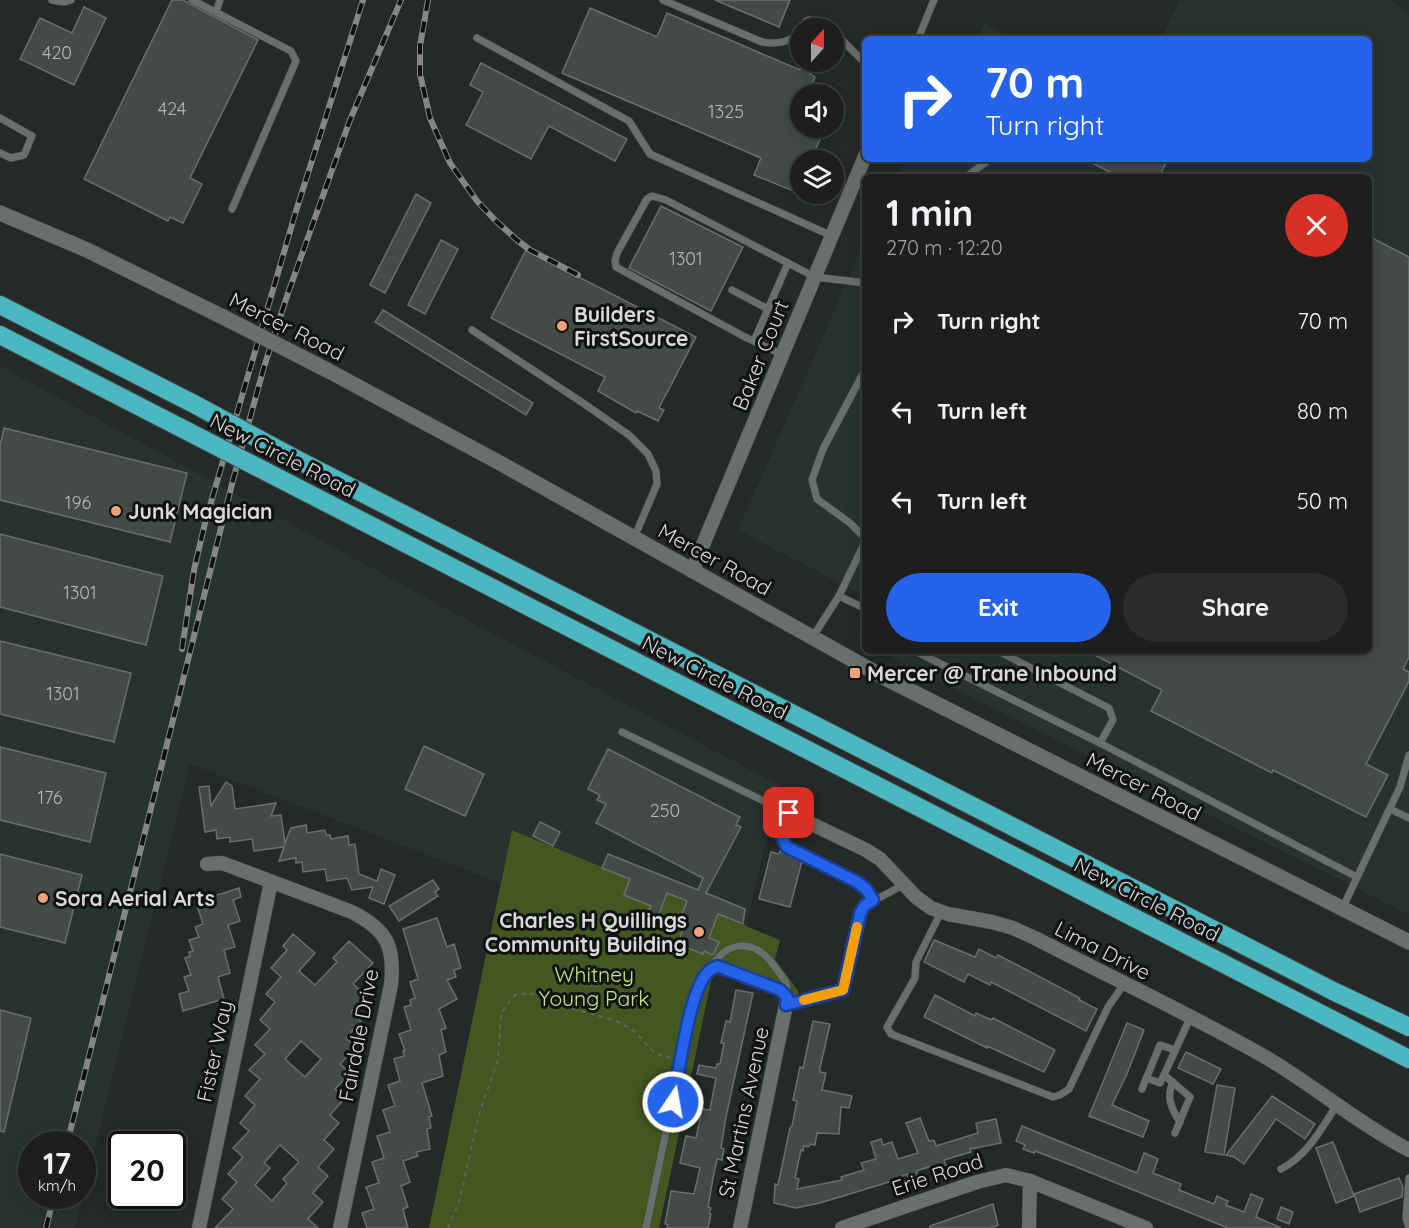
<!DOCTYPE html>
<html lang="en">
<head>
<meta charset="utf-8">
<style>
  body { margin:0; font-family:Quicksand,sans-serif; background:#292c2b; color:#f1f3f6; height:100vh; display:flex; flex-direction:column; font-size:22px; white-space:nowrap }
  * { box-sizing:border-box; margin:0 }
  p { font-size:20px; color:#a0a2a4 }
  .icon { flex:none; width:33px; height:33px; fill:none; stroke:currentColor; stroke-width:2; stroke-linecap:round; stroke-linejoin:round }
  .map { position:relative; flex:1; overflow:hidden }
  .panel { position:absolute; left:862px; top:174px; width:510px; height:480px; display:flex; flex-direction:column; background:#1c1f1e; border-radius:9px; box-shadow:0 3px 15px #0003,0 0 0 2px #3a3d3c }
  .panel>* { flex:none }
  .top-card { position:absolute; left:862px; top:36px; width:510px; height:126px; border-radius:9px; box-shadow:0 3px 15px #0003,0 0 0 2px #3a3d3c; background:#2563eb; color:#fff; overflow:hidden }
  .needle { width:39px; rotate:21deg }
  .fabs { position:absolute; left:790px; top:18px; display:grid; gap:12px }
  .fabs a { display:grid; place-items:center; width:54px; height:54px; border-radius:50%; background:#1c1f1e; box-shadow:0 3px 15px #0003,0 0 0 2px #3a3d3c; font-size:30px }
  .speed { position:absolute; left:18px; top:1131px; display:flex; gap:12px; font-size:30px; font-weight:700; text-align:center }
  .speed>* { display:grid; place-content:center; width:78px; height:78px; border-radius:50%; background:#1c1f1e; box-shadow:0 3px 15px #0003,0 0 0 2px #3a3d3c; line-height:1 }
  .speed small { font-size:15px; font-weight:400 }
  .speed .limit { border:3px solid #111; border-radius:9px; background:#fff; color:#111 }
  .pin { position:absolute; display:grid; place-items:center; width:51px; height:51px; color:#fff; margin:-26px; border-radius:12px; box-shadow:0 3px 9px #0006 }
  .me { position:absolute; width:66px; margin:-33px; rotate:12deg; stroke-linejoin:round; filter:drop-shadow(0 0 4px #0008) }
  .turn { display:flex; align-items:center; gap:21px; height:126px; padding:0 24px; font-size:27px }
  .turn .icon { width:78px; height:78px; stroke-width:2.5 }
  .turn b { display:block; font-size:42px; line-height:51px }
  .round { display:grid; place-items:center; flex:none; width:63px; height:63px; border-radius:32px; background:#292c2b }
  .summary { display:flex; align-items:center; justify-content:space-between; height:102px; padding:0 24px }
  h1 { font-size:36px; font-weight:700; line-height:45px }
  .primary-button { display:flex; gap:12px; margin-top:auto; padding:12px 24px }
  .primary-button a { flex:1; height:69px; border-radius:36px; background:#2563eb; color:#fff; font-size:24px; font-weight:700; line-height:69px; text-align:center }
  .primary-button a+a { background:#292c2b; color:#f1f3f6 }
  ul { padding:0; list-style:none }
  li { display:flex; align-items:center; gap:18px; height:90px; padding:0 24px }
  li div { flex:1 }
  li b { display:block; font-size:22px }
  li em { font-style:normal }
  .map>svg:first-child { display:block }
</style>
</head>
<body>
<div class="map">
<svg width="1409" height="1228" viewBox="0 0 1409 1228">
  <rect width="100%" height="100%" fill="#252928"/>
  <g fill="#283330" fill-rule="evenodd">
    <path d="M1180,0h212l17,16v898l-531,-263h492v-474h-473l10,-18h463v-120h-209z"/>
    <path d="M985,23l29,16h-38z"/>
    <path d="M865,241v355l-127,-66z"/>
    <path d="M0,366l484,263 295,156 -33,141 -233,-96 -13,53 -310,-119 -115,464h-75zM32,1144h50v52h-50z"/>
  </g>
  <path fill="#445720" d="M512,830l268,110 -5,19 24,33 -3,8 -83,-28 -54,256h-230z"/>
  <g fill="#464a47" stroke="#6b6f6c" stroke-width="1.5" fill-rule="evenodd">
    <path d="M172,0h11l75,40 -68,138 12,6 -19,39 -13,-6 -2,4 -84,-42z"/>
    <path d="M715,0h75l-11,27z"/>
    <path d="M84,7l22,11 -32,67 -54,-26 20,-41 32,15z"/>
    <path d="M590,8l67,29 10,-24 133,57 3,-8h12l-5,12 5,3 -7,17h-7v34h24l-14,32h-10v34l-47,-19 7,-17 -199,-85z"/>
    <path d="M481,63l146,76 -12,22 -66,-35 -18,33 -65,-34 17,-33 -13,-7z"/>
    <path d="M1085,159h83l-9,18h-40z"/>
    <path d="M416,194l15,9 -46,90 -15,-8z"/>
    <path d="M661,206l82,41 -32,64 -82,-43z"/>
    <path d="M1370,237l39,20v400l-6,12 6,3v9l-43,83 22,11 -22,42 -93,-47 -1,3 -121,-62 11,-21 -75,-39h283z"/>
    <path d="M441,240l17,9 -33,65 -17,-9z"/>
    <path d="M526,250l170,87 -37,71 5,2 -6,11 -21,-10 -1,2 -38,-22 7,-14 -114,-59z"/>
    <path d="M383,310l150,93 -7,12 -151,-93z"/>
    <path d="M4,428l183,45 -17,69 -170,-42v-54z"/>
    <path d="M0,534l163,42 -17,69 -146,-38z"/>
    <path d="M0,641l131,32 -17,69 -114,-28z"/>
    <path d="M424,746l60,28 -19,42 -60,-27z"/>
    <path d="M0,747l106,26 -16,69 -90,-22z"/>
    <path d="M608,749l132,68 -4,8 5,2 -35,66 39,16 -2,15 -25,-10 -9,24 10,4 -6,13 -9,-4 -1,3 -23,-9 1,-4 -2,-1 6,-16 -6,-2 8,-21 -20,-8 -10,26 -10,-4 4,-9 -27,-11 6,-16 -28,-11 6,-14 90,36 5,-12 -107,-55 10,-19 -9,-4 3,-5 -12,-6z"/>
    <path d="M226,782l6,4 3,23 41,-6 -5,13 10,-1 4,28 6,-15 15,-3 1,8 18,-3 1,5h4l1,4 17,-3 1,9 6,-1 4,30 18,7 4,-12 14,6 -11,29 -15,-6 4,-11 -21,3 -5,-12 -20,3 -2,-12 -22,3 -1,-10 -6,1v-5l-17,3 5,-14 -30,4 -2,-12 -22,3v-5l-13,2 -1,-9 -11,2 -6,-45 10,-1 2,20z"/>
    <path d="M540,822l20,10 -7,14 -20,-10z"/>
    <path d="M780,851l22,10 -12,46 -31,-8 12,-47 8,2z"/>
    <path d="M0,854l82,21 -17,68 -65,-16z"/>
    <path d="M433,880l6,9 -4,3 3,4 -39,25 -10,-15z"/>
    <path d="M239,888l2,9 -8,3 7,21 -12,4 7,22 -11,3 6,23 -12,4 6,22 -41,12 -4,-17 10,-3 -5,-14 7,-2 -6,-17 5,-2 -1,-4 4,-1 -4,-11 10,-3 -4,-10 8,-3 -7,-22z"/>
    <path d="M437,918l10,29 7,-3 7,24 -7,2 2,7 -9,3 10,19 -18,10 7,19 -5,2 5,22 -7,3 4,21 -21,7 10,33 -3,1 2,11 -4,1 3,20 -14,3 2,4 -15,5 7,21 -9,4 7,21 -5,2 5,19h-41l-5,-15 12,-4 -8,-22 13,-4 -7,-21 12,-4 -7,-22 13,-4 -7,-22 12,-4 -7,-21 12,-4 -6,-22 10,-3 -1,-5h2l-6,-17 12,-4 -7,-23 7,-2 -1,-5 5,-2 -5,-16 8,-3 -15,-50z"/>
    <path d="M293,934l22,19 -16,18 16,14 22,-23 -4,-4 16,-17 24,22 -20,21 13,12 -15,16 10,9 -15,17 10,9 -16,17 10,9 -15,16 10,9 -15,17 9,8 -15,17 10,9 -16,18 10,9 -15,17 10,9 -15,17 10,9h-103l18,-19 -11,-10 15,-17 -9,-8 15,-17 -10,-9 16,-17 -9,-8 15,-18 -10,-9 15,-17 -11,-9 16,-16 -10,-9 15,-16 -10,-9 15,-18 -9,-8 15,-17 -10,-9 16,-18 -4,-4zM301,1041l20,18 -16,18 -20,-18zM280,1145l19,17 -16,17 4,4 -15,18 -17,-16 15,-17 -6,-5z"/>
    <path d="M934,940l41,17 4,-8 17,9 2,-3 82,43 -1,2 18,9 -11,22 -95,-49 -1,3 -22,-11 -4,8 -40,-20z"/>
    <path d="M736,990l17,3 -27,124 -5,31 3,1 -2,11 -5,-1 -4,19 -5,29 3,1 -2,5 2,1 -3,14h-41l1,-3 -3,-1 6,-33 23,3 6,-26 -20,-5 6,-27 10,2 6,-29 8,1 6,-32 -19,-4 2,-9 17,3 1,-4h3l4,-21h-3l5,-22 4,1z"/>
    <path d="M935,995l40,21 1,-3 16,7 1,-2 62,32 -11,22 -57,-26v2l-63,-31z"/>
    <path d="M0,1010l31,8 -27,114 -4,-1z"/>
    <path d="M813,1021l17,3 -10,44v4l6,1 -4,17 30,6 -3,12 -8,-1 -2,27 -22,-1 -2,12 -5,-1 -1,3 -5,-1 -1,5 -2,-1 -6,28 4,1 -2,10 45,-9 -1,-3 23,-7 -3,-7 15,-4 -5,-17 10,-3 2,6 9,-3 6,17 20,-6 -12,-30 14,-5 9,23 5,-1 2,6 42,-13 -2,-10 20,-4 5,24 -31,6 1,3 -27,8 2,5 -9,3 -2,-3 -19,6 2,4 -10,3 -1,-4 -18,8 -69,21 -24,5 -22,-5 1,-19 3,1 12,-57 2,-2 5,-25 -4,-1 7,-33 3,1z"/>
    <path d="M1127,1023l17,7 -17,44 -15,31 37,16 -6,16 -54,-21z"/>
    <path d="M1186,1052l35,17 -8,15 -35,-16z"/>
    <path d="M1217,1085l18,3 -11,67 -19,-3z"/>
    <path d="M1272,1096l43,28 -10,15 -29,-20 -32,45 -10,-7 -8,-2z"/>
    <path d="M1022,1126l115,47 7,-20 12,5 2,1 -5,14 28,11 -2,6 35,14 3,-8 11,5 -2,4 18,7 7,-18 12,5 -7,18 25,11h-53l-154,-62 -39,-15 -1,2 -11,-4 2,-4 -9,-4z"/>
    <path d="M1333,1142l21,54 -18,7 -20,-55z"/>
    <path d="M1399,1178l4,9 -1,10 -42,15 -6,-18z"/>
    <path d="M993,1204l5,21 -7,3h-61v-2z"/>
    <path d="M1281,1207l12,5 -4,12 -12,-5z"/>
  </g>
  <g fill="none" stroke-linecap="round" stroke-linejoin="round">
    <defs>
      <g id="lane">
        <path d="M52,0l12,2 7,-2"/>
        <path d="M192,0l99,51 5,10 -64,148"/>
        <path d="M663,0l99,42c15,3 31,0 39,-13"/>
        <path d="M216,12l4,-12"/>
        <path d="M801,28l5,-7 4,-1 19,8"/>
        <path d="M834,32l32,32"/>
        <path d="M477,38l152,83 21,33 182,82"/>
        <path d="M918,39l16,-39"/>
        <path d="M0,118l32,18 -8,19 -13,3 -11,-5"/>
        <path d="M966,177l24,-18"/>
        <path d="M732,290l36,19"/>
        <path d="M472,330l108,71 49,34 19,19 8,17 1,13 -23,54"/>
        <path d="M754,341l34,-78"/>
        <path d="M783,355l-38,-18 -129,-70 -1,-6 2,-8 30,-54 5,-3 14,4 149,77 51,6"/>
        <path d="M866,368l-43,81 -11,31 5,19 33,24 16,16"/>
        <path d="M839,596l27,13"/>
        <path d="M812,638l27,-42 27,-56"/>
        <path d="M915,651l185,92"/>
        <path d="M998,651l111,57 4,12 -13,23 257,134"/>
        <path d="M622,732l152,74"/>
        <path d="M1390,809l19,9"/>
        <path d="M789,813c-7,15 -11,19 -2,34l70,35 9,7 7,11"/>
        <path d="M1342,909l58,-122 9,-32"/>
        <path d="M941,912l-25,50 -1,16 -28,49 4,7 162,63 7,-2 9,-6 39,-82 16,-23"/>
        <path d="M710,969c18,-31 45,-30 65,-2 3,5 9,11 11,16 1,4 0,10 1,14"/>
        <path d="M1146,1078l14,5 4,-8"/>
        <path d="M1173,1082c-7,15 -2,26 7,40"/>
        <path d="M1142,1089l18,-44 15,5"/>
        <path d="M1175,1133l15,-36 -26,-22 26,-57"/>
        <path d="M1281,1169c27,-14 40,-40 56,-64"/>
        <path d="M646,1228l46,-222c5,-15 10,-32 25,-40l63,24 7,7 -1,8 57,-14 17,-77 4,-8 41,-22"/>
        <path d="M1409,1228l-3,-10 3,-40"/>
      </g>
      <g id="street">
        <path d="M692,571l174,-417"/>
        <path d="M774,806l92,44 14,9 36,38 15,11 17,6 44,8 21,6 22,10c77,40 157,77 232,120 49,29 92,66 142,92"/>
        <path d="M207,864l15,-1 130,49c35,18 43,34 39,73l-51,243"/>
        <path d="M199,1228l72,-346"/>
        <path d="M740,1228l46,-223"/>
        <path d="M842,1228l135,-46 29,-7 24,6 116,47"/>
        <path d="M1029,1228l1,-47"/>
      </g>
      <g id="secondary">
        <path d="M0,213l87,37 136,67"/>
        <path d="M327,370l173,93 387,216 522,263"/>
      </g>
      <g id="highway">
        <path d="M0,305l194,99"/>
        <path d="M0,335l187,96"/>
        <path d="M296,459l1037,532 76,36"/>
        <path d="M290,484l1119,575"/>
      </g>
    </defs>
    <use href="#lane" stroke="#434645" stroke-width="8"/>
    <use href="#street" stroke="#434645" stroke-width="15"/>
    <use href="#secondary" stroke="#434645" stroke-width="16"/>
    <use href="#highway" stroke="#434645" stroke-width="20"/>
    <path stroke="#606463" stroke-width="2" stroke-dasharray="4.5 4.5" stroke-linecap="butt" d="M448,1228l11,-26 21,-91 18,-51 3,-45 5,-10 9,-10 15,-2 37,14 49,14 17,9 21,22 9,4 9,2"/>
    <use href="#lane" stroke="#6a6f6d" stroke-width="7"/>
    <use href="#street" stroke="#6a6f6d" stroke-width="14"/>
    <use href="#secondary" stroke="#6a6f6d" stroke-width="15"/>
    <use href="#highway" stroke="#4bb8c1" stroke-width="18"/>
    <defs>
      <g id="rail">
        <path d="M428,0l-8,46v28l10,44 20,45 27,38 19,20 21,19 13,10 48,25"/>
        <path d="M182,649l12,-79 11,-47 91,-312 67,-211"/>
        <path d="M67,1144l166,-664 31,-113 23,-71 63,-176 51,-120"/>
        <path d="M46,1228l8,-32"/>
      </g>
    </defs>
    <use href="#rail" stroke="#858787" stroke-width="6"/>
    <use href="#rail" stroke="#101111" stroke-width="4" stroke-dasharray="11" stroke-linecap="butt"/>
    <defs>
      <path id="secondary-bridge" d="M223,317l104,53"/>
      <g id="highway-bridge">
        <path d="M194,404l102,55"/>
        <path d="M187,431l103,53"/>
      </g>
    </defs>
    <use href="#secondary-bridge" stroke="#434645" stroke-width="16" stroke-linecap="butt"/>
    <use href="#highway-bridge" stroke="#434645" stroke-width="20" stroke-linecap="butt"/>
    <use href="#secondary-bridge" stroke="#6a6f6d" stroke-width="15"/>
    <use href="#highway-bridge" stroke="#4bb8c1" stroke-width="18"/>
  </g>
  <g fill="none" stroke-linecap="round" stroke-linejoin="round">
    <defs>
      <path id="route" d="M673,1102c6,-29 16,-113 36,-131 2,-2 6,-3 8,-5l63,24 7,7 -1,8 57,-15 17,-76 4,-8 9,-6 -7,-11 -9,-7 -70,-35c-9,-15 -5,-19 2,-34"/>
    </defs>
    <use href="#route" stroke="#184099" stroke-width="15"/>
    <use href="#route" stroke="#2563eb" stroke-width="10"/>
    <path stroke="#f59e0b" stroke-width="10" d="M804,1000l39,-10 14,-63"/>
  </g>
  <g fill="#f0a279" stroke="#101111" stroke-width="2">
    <circle cx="562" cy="326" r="6"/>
    <circle cx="116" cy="511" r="6"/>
    <rect x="849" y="667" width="12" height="12" rx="3"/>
    <circle cx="43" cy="898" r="6"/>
    <circle cx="699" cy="932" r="6"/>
  </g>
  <g text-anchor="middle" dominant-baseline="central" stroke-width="6" stroke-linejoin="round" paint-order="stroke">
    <g font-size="18" fill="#b4b6b5">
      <text x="57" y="52">420</text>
      <text x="172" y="108">424</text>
      <text x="726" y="111">1325</text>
      <text x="686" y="258">1301</text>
      <text x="78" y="502">196</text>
      <text x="80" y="592">1301</text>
      <text x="63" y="693">1301</text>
      <text x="50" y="797">176</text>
      <text x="665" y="810">250</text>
    </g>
    <g font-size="21" font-weight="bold" fill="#d8dada" stroke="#101111" text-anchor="start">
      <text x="574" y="314">Builders<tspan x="574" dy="24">FirstSource</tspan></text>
      <text x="128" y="511">Junk Magician</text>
      <text x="867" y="673">Mercer @ Trane Inbound</text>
      <text x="55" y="898">Sora Aerial Arts</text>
      <text x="687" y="920" text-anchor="end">Charles H Quillings<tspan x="687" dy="24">Community Building</tspan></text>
    </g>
    <g font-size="21" fill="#d8dada" stroke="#101111">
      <text transform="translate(287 326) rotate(27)">Mercer Road</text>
      <text transform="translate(760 355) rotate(-68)">Baker Court</text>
      <text transform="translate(283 455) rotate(27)">New Circle Road</text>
      <text transform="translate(715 559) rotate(29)">Mercer Road</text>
      <text transform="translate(715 677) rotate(27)">New Circle Road</text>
      <text transform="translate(1144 786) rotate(27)">Mercer Road</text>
      <text transform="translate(1147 899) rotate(27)">New Circle Road</text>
      <text transform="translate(1103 950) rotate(27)">Lima Drive</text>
      <text transform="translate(358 1035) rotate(-79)">Fairdale Drive</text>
      <text transform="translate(214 1051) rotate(-78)">Fister Way</text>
      <text transform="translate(743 1112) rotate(-78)">St Martins Avenue</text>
      <text transform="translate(937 1174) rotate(-18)">Erie Road</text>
    </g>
    <g font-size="21" fill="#c0ea7a" stroke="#101111">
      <text x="594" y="974">Whitney<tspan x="594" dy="24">Young Park</tspan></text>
    </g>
  </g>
</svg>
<div class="fabs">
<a><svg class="needle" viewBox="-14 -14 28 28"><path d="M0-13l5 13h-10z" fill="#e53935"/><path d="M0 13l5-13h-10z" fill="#a0a2a4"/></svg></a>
<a><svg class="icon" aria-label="sound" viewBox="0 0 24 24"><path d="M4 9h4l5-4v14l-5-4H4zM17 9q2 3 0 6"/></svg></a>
<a><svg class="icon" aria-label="layers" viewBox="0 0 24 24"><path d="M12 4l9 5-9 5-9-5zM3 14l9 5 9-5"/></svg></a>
</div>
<div class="speed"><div>17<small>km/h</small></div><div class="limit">20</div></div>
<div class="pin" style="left:789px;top:813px;background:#d93025"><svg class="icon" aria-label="arrive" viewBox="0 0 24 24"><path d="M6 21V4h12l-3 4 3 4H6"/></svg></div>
<svg class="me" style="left:673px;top:1102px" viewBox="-20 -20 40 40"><circle r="17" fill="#2563eb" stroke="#fff" stroke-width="3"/><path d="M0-11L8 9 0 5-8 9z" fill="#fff"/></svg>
<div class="top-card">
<div class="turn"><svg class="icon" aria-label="right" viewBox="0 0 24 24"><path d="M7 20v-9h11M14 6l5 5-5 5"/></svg><div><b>70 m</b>Turn right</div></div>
</div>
<section class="panel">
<div class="summary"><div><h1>1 min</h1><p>270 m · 12:20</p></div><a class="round" style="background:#d93025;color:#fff"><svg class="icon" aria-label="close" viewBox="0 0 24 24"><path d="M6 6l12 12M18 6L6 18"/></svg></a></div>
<ul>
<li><svg class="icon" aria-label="right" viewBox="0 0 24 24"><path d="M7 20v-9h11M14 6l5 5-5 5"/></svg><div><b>Turn right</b></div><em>70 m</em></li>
<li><svg class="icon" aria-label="left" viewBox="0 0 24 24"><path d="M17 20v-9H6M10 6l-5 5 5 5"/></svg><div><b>Turn left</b></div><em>80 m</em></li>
<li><svg class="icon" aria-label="left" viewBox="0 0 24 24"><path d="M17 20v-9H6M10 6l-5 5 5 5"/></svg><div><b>Turn left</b></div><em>50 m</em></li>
</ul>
<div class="primary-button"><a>Exit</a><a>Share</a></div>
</section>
</div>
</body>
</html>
